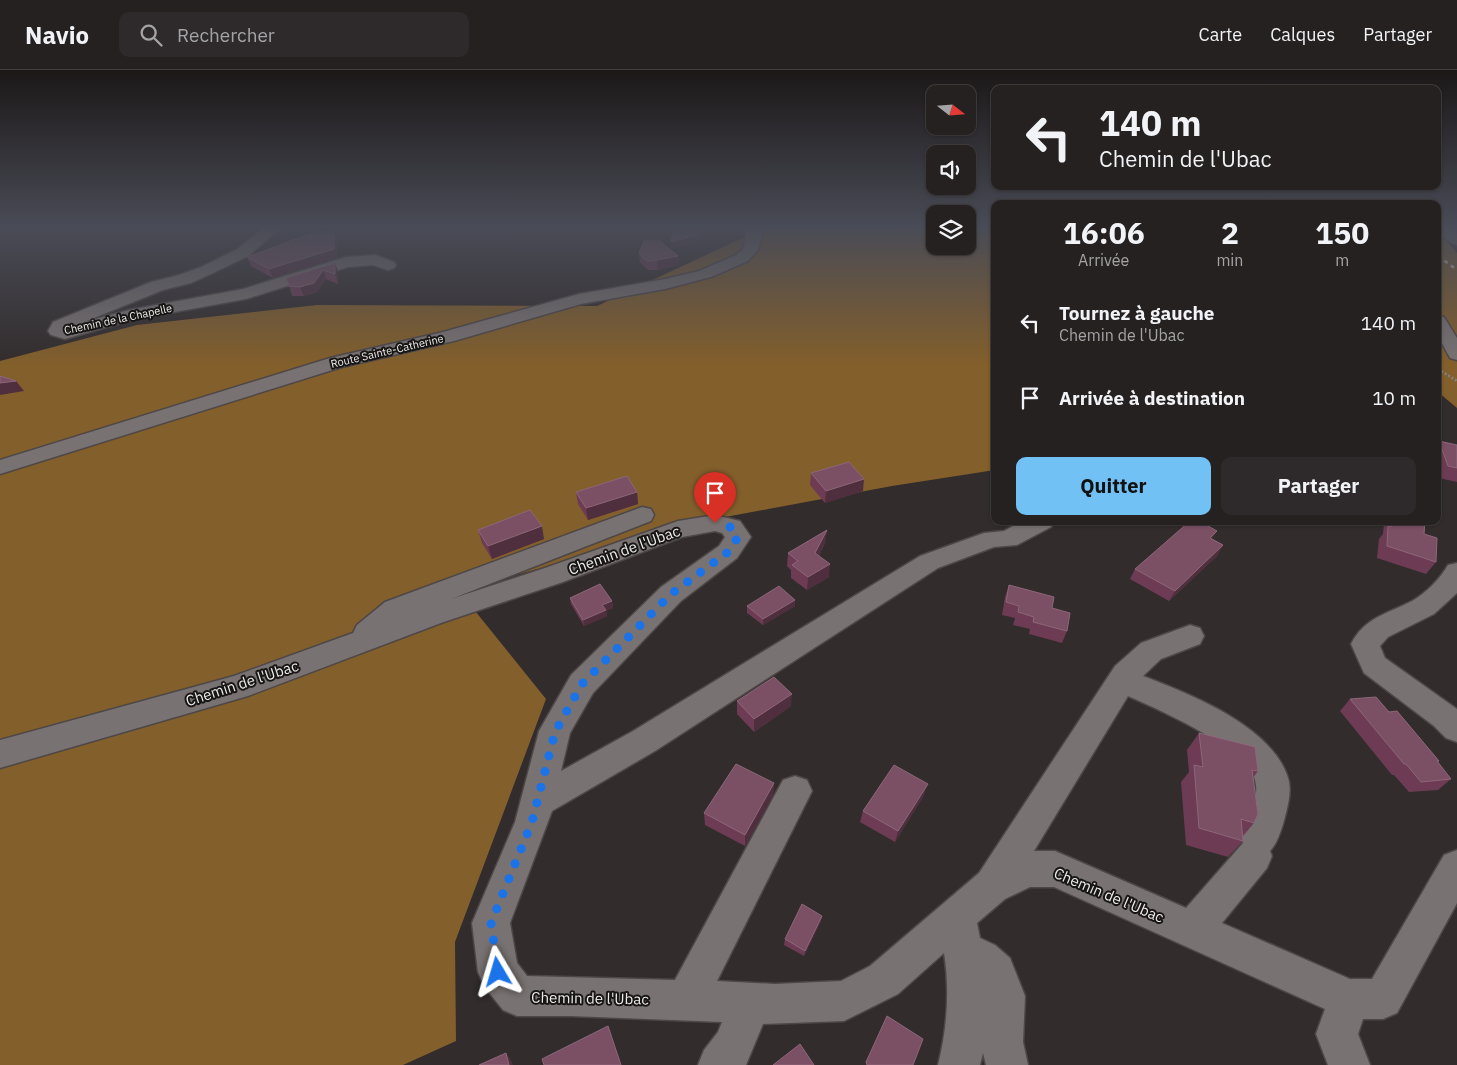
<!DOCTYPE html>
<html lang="fr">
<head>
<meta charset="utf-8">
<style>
  body { margin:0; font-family:"IBM Plex Sans",sans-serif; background:#2e292a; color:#f1f3f6; height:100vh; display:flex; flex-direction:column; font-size:19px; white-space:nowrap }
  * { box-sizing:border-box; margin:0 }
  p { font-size:16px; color:#a4a3a5 }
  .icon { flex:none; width:28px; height:28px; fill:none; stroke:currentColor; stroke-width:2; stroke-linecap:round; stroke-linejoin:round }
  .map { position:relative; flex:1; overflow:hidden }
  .sheet { position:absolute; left:991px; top:130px; width:450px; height:325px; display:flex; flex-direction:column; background:#262121; border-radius:10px; box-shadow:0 1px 4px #0004,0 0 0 1px #423e3f }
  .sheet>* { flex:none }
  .hud { position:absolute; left:991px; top:15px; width:450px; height:105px; border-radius:10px; box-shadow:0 1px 4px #0004,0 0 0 1px #423e3f; background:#262121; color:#f1f3f6; overflow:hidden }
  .needle { width:32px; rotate:107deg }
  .tools { position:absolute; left:926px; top:15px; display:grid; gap:10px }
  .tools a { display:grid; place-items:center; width:50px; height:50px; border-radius:10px; background:#262121; box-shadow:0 1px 4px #0004,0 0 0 1px #423e3f; font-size:25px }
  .pin { position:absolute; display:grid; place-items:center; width:42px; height:42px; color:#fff; margin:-51px -21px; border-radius:50% 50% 50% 0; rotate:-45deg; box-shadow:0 0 5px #0007 }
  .pin .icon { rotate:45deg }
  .me { position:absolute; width:55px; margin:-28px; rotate:353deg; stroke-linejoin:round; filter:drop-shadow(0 0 4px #0008) }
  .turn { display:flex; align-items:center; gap:18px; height:105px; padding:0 25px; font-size:22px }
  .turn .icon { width:65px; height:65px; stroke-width:2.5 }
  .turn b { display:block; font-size:35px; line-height:42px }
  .eta { display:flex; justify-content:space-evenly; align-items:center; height:85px; text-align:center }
  .eta b { font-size:30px; font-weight:700; line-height:35px }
  .action { display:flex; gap:10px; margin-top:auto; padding:10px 25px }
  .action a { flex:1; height:58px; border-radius:10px; background:#71c1f5; color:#111; font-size:20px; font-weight:700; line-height:58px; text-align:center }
  .action a+a { background:#2e292a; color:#f1f3f6 }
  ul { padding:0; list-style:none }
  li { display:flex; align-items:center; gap:15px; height:75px; padding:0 25px }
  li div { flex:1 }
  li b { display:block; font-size:19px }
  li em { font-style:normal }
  header { display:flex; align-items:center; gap:30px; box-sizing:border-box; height:70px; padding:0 25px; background:#262121; border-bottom:1px solid #423e3f }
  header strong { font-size:24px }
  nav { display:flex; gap:28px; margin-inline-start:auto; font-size:18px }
  .search { width:350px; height:45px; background:#2e292a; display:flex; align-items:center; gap:12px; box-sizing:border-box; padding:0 18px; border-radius:10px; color:#a4a3a5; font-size:19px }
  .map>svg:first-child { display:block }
</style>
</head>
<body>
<header>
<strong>Navio</strong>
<div class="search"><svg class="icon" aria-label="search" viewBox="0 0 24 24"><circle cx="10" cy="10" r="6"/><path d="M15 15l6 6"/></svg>Rechercher</div>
<nav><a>Carte</a><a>Calques</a><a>Partager</a></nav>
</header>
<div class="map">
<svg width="1457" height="995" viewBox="0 0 1457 995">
  <rect width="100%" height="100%" fill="#322c2c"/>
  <g fill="#835f2b">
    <path d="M768,156h167v20h33v-20h27v244l-103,16 -172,32 -261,73 87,108 -91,243 1,99 -53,24h-403v-704l137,-36 180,-20 280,1z"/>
    <path d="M1438,160l19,23v155l-19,-16z"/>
  </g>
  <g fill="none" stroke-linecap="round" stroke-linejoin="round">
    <defs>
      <g id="minor">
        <path d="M266,156h17l-35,30 -35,17 -22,10 -28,7 -79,32 45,-12 114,-21 103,-32 29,-2 19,7 2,3 -2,3 -6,2 -15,-5 -25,2 -102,32 -115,21 -66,19 -14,-4 -3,-4 5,-9 98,-40 28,-7 22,-8 35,-17z"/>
        <path d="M742,156h15l5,9 -4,15 -10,11 -37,16 -46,12 -84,15 -127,37 -112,26 -342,107v-14l330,-102 113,-26 136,-38 86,-15 34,-8 37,-16 7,-6 3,-14z"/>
        <path d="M1438,156h9l10,7v12l-5,-2 -14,-10z"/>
        <path d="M1438,246l6,1 13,21v22l-7,-2 -12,-22z"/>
        <path d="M642,437l9,2 3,6 -3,6 -200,78 94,-31 133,-47 37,-6 25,6 11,16 -14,21 -56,43 -88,92 -23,40 -9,38 72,-40 287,-175 64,-23 20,-2 18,-10h32l-3,6 -34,18 -23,2 -56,21 -283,183 -103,60 -42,112 7,40 10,13 148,4 108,-200 12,-4 12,4 5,11 -95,190 58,3 66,-3 29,-15 109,-93 136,-207 26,-23 49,-18 10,3 4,8 -4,8 -39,15 -18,17c47,18 126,49 144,99 5,12 2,26 -1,38 -3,12 -8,30 -16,38l2,5 -5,12 -45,55 128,56h22l72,-124 13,-5v53l-60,110 -14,6h-20l-5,15 12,31h-42l-12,-31 9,-25 -271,-122h-24l-25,12 -28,24 3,15 15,7 15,13 15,38 -2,46 5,23h-42l-3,-12 -3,12h-42c9,-36 12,-75 6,-112l-46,41 -54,27 -81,3 -17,41h-48l6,-15 14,-18 4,-10 -151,-6h-54l-14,-6 -19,-24 -6,-14 -6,-49 43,-101 24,-91 32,-56 90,-88 58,-41 6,-9 -3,-4 -7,-2 -33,6 -119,45 -122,41 -193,73 -248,72v-28l234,-64 119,-43 4,-8 28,-23zM1128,626c30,13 118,52 127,84 5,18 -6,42 -14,59l2,4 -57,65 -131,-57h-21z"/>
        <path d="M1457,493v30l-23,21 -46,23 -8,9 5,12 72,51v33l-11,-4 -12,-12 -70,-53 -13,-29c14,-27 36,-30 61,-43 14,-8 28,-22 36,-36z"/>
      </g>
    </defs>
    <use href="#minor" stroke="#4d4747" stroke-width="3"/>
    <path stroke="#868181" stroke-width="2.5" stroke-dasharray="2 2" stroke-linecap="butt" d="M1438,299l19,12"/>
    <use href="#minor" fill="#797272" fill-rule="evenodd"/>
    <path stroke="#d9d5d5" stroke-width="2.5" stroke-dasharray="4 4" stroke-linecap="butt" d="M1438,186l19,14"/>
  </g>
  <g fill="#6d3c54">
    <path d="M337,169v19l-64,20 -22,-12 -4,-9z"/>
    <path d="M639,183l39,3 1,9 -21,5h-10l-8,-8z"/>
    <path d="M335,193l3,9v12l-12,-5 -9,13 -13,4h-12l-3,-10z"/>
    <path d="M1439,371l18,4v37l-18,-4 -1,-3v-31z"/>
    <path d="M811,403l52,18 -38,12 -15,-18z"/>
    <path d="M576,422h61l1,12 -50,16 -10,-16z"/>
    <path d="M1386,451h39l-1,13 12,28 -10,12 -49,-16 2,-19 4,-5 1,-11z"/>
    <path d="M478,460l66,9 -52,20 -10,-16z"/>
    <path d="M827,460l-2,13 -6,13 10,21 -22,13 -16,-12v-8l-4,-4 1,-13z"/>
    <path d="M1212,469l11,6 -6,11 -48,45 -39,-22 5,-10z"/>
    <path d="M1009,515l43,23 15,23 -5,12 -33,-9 1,-5 -17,-4 2,-7 -13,-3 3,-18z"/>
    <path d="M570,528l42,3 1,7 -7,3 1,5 -23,10 -13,-22z"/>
    <path d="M747,536h48l-32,19 -16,-12z"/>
    <path d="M1350,629l39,13 50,49 -1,2 13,16 -13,11 -29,2 -15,-17h-2l-52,-64z"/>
    <path d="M737,631l54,5 -37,26 -17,-18z"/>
    <path d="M1199,663l59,38 -5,7 1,45 -11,13v5l-15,16 -42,-12 -5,-63 8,-10 -2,-22z"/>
    <path d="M774,713l-1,12 -28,51 -40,-21 -1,-12z"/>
    <path d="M924,725l-29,47 -35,-20 3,-11z"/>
    <path d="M822,846l-1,5 -17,35 -20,-11 1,-6z"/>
  </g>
  <g fill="#4f2e3d">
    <path d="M0,156h16l-15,12 -1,-2z"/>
    <path d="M708,156h10l-21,17 -26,6v-7z"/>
    <path d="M334,160l3,9v19l-64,20 -4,-9z"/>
    <path d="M678,186l1,9 -21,5 -1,-10z"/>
    <path d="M335,193l3,9v12l-3,-10z"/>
    <path d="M323,200l3,9 -9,13 -13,4 -4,-9z"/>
    <path d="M16,311l8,10 -24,4v-12z"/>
    <path d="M864,409l-1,12 -38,12 1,-12z"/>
    <path d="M637,422l1,12 -50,16 -2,-12z"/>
    <path d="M542,456l2,13 -52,20 -4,-13z"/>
    <path d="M827,460l-2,13 -11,23 1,-13z"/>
    <path d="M1217,461l-6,10 -1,-3z"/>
    <path d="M1223,475l-6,11 -48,45 6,-10z"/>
    <path d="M830,494l-1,13 -22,13 1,-13z"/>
    <path d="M795,530v6l-32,19v-6z"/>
    <path d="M612,531l1,7 -7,3 1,5 -23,10 -1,-6 19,-15z"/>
    <path d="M792,624l-1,12 -37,26v-13z"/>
    <path d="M774,713l-1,12 -28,51v-11z"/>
    <path d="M928,714l-4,11 -29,47 3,-11z"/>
    <path d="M822,846l-1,5 -17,35 1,-5z"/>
    <path d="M506,983l6,9 1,3h-4z"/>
  </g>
  <g fill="#7b4f64" stroke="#8d6779">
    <path d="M675,156h33l-12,9 -25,7z"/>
    <path d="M334,160v19l-65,20 -22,-12 68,-25z"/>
    <path d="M644,171h16l18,15 -21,4 -10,1 -8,-8z"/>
    <path d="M335,193v11l-12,-4 -9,13 -14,4 -11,-1 -3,-8z"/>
    <path d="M0,306l16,5 -16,2z"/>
    <path d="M1439,371l18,4v23l-9,-2z"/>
    <path d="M849,392l15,17 -38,12 -15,-18z"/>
    <path d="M627,406l10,16 -51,16 -10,-16z"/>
    <path d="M530,440l12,16 -54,20 -10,-16z"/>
    <path d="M1190,451h9l18,10 -7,7 13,7 -48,46 -40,-22z"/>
    <path d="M1392,451h33l-1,13 13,4 -1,24 -49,-16 1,-20 3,1z"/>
    <path d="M827,460l-12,23 15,11 -22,13 -16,-12 6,-4 -10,-8z"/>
    <path d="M600,514l12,17 -10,4 4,5 -23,10 -13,-22z"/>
    <path d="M1009,515l45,12 -2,11 18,5 -3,18 -34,-9 1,-5 -16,-5 1,-6 -13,-4z"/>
    <path d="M779,516l16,14 -32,19 -16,-13z"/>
    <path d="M774,607l18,17 -38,25 -17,-18z"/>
    <path d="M1376,627l13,15 8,-1 42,50h-2l14,18 -30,3 -15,-18h-2l-54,-65z"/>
    <path d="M1199,663l56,14 3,24 -6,-1 6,44 -4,9 -13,-4 2,22 -44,-13 -5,-63 9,2z"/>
    <path d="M736,694l38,19 -29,52 -41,-22z"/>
    <path d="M894,695l34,19 -30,47 -35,-20z"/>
    <path d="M802,834l20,12 -17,35 -20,-12z"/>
    <path d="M887,946l36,23 -10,26h-46l-1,-3z"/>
    <path d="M608,956l13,39h-77l-2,-6z"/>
    <path d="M800,974l14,21h-41z"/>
    <path d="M506,983l3,12h-30z"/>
  </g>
  <linearGradient id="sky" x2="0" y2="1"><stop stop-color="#1c1818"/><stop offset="0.53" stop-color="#494b56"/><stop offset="1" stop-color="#494b56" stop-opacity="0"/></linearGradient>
  <rect width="1457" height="296" fill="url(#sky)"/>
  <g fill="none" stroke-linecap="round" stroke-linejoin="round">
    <path stroke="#1a73e8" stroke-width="9" stroke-dasharray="0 16.2" d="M498,902l-7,-49 41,-101 23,-90 27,-48 89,-90 57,-42 10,-15 -8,-10 -15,-4"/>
  </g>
  <g text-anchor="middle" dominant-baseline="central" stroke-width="4" stroke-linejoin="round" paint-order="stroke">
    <g font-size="11" fill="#eeeaea" stroke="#181515">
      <text transform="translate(118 249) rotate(-12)">Chemin de la Chapelle</text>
      <text transform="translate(387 281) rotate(-13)">Route Sainte-Catherine</text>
    </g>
    <g font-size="15" fill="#eeeaea" stroke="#181515">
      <text transform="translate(624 480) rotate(-20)">Chemin de l'Ubac</text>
      <text transform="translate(242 613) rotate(-18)">Chemin de l'Ubac</text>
      <text transform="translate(1109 825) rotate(23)">Chemin de l'Ubac</text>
      <text transform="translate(590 928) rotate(1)">Chemin de l'Ubac</text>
    </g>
  </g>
</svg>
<div class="tools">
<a><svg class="needle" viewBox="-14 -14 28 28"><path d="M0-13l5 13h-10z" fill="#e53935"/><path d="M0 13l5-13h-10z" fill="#a4a3a5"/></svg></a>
<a><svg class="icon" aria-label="sound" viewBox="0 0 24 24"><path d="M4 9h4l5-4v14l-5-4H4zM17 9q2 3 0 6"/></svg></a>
<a><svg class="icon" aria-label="layers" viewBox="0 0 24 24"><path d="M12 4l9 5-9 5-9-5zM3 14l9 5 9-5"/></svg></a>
</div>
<div class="pin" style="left:715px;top:453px;background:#d93025"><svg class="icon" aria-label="arrive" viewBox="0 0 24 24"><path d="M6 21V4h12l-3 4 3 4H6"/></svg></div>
<svg class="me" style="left:498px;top:902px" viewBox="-20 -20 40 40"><path d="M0-17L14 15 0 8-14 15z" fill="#1a73e8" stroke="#fff" stroke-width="4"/></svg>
<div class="hud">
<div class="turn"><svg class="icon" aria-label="left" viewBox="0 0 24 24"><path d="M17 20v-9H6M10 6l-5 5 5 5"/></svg><div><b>140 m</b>Chemin de l'Ubac</div></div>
</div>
<section class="sheet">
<div class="eta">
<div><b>16:06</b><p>Arrivée</p></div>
<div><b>2</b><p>min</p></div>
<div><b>150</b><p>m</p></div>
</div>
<ul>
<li><svg class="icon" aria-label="left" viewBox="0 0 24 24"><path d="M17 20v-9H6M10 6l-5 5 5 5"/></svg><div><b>Tournez à gauche</b><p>Chemin de l'Ubac</p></div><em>140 m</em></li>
<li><svg class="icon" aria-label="arrive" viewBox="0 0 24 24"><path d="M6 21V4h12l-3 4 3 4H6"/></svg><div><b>Arrivée à destination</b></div><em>10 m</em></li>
</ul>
<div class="action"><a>Quitter</a><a>Partager</a></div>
</section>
</div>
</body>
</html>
